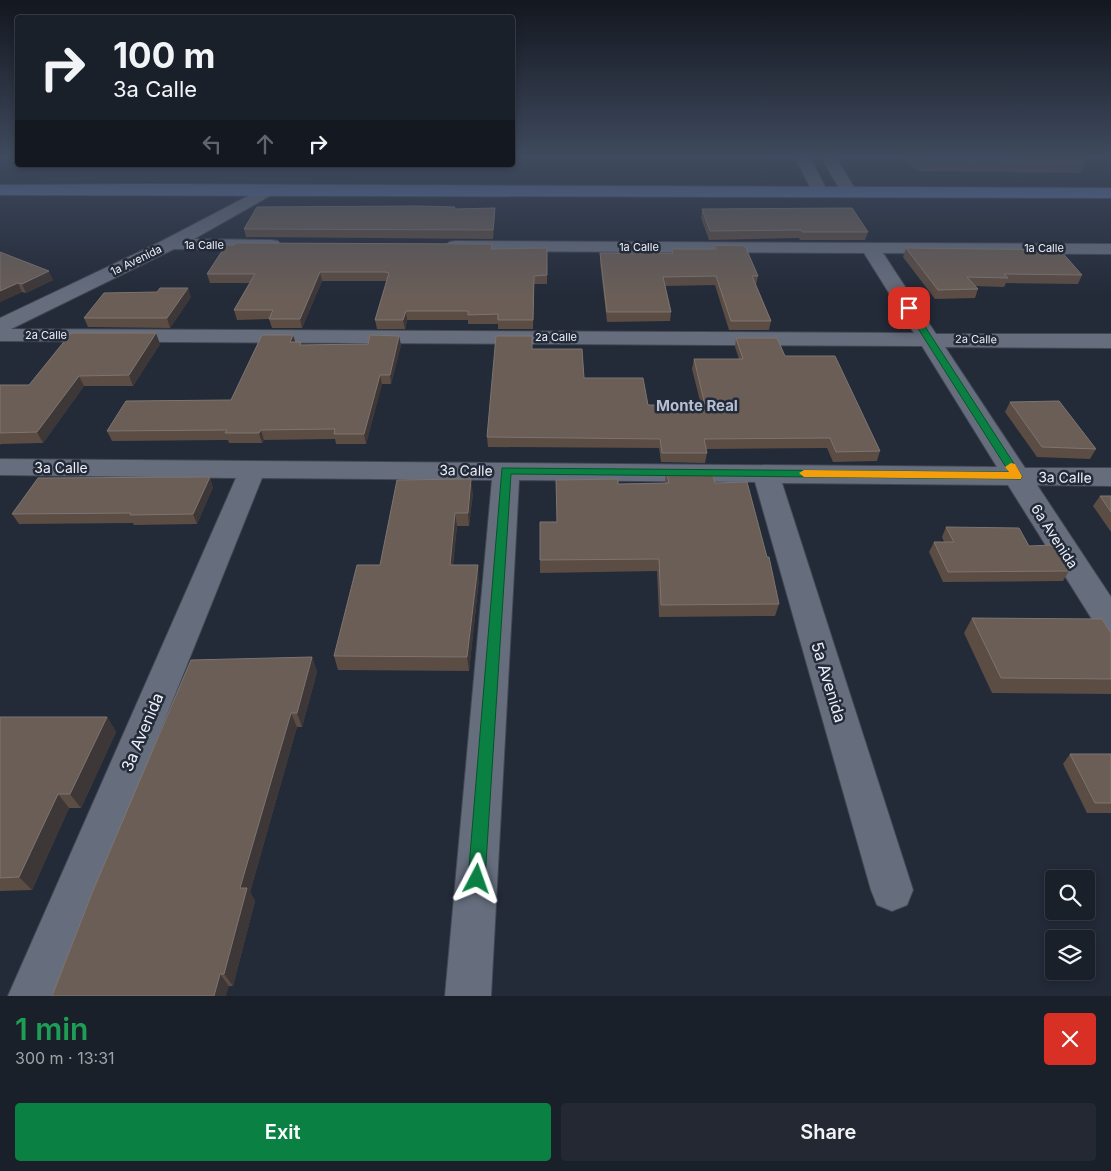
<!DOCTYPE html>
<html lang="en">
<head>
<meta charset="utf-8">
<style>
  body { margin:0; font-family:Inter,sans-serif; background:#232832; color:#f1f3f6; height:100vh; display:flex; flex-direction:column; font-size:19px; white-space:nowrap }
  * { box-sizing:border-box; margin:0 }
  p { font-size:16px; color:#9fa3a8 }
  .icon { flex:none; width:28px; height:28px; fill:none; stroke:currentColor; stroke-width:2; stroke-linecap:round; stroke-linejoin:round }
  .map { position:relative; height:996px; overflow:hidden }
  .sheet { display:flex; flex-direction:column; background:#1a202a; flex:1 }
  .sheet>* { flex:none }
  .hud { position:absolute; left:15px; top:15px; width:500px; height:152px; border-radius:5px; box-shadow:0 2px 8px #0003,0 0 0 1px #383e47; background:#1a202a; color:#f1f3f6; overflow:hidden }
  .controls { position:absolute; left:1045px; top:870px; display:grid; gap:10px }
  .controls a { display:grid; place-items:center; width:50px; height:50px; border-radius:5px; background:#1a202a; box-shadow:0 2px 8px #0003,0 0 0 1px #383e47; font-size:25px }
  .pin { position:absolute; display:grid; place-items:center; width:42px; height:42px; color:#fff; margin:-21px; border-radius:10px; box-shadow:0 2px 8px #0006 }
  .me { position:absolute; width:55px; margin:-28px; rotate:4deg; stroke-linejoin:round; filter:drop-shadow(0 0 4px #0008) }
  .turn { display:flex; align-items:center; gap:18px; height:105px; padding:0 15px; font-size:22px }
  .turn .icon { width:65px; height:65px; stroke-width:2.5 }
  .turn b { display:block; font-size:35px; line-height:42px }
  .lanes { display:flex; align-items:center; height:48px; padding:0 15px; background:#0003; justify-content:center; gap:25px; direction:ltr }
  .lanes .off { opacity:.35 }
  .round { display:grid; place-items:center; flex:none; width:52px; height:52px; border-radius:5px; background:#232832 }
  .overview { display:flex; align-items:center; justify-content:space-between; height:85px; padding:0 15px }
  h1 { font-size:30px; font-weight:600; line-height:38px; color:#1e9e55 }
  .cta { display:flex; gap:10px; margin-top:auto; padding:10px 15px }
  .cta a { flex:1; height:58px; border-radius:5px; background:#0b8043; color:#fff; font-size:20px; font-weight:600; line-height:58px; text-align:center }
  .cta a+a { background:#232832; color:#f1f3f6 }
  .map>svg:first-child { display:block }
</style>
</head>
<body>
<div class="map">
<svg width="1111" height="996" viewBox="0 0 1111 996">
  <rect width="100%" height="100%" fill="#232a38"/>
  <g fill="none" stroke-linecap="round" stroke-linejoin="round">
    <defs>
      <g id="minor">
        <path d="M794,156h15l19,36 -2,3h-12z"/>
        <path d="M820,156h15l22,36 -2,3h-12z"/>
        <path d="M269,185l6,2 2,3 -2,3 -81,46 78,1 6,1 3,4 -3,4 -6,1 -98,-1 -163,80 903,4 -50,-80 -409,-2 -6,-1 -3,-4 3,-4 6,-1 656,3v10l-228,-1 53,81h175v14l-166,-1 80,121h86v18l-74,-1 74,112v39l-11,-4 -92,-147 -226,-2 131,407 -6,15 -15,6 -15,-6 -6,-15 -116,-408 -236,-2 -28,516h-46l47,-516 -230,-2 -208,518h-46l228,-518 -236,-3v-16l997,8 -75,-121 -922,-5v-23l160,-76z"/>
      </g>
      <path id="primary" d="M148,184l963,4v10l-1111,-3v-10z"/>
    </defs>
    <use href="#minor" stroke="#424753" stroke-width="2"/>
    <use href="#primary" stroke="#424753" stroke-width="2"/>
    <use href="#minor" fill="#666e7e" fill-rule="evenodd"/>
    <use href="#primary" fill="#5f78b0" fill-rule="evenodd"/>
  </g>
  <g fill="#5b4c44">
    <path d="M901,156h175l9,7 -4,10 -163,-2z"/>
    <path d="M495,208v9l-2,22 -247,-2 -2,-8 211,-20z"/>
    <path d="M702,209l166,23 -3,8h-65l-1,-2 -90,2 -8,-22z"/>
    <path d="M715,245l43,31 -2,9 15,36 -2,9h-40l-14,-45 -50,1 6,26 -1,9 -63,1 -7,-60v-9h72v-4h43z"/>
    <path d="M547,248v36h-13l-1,45h-35v-5h-30v-4h-61l-2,9h-28l-2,-9 12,-39h-65l-20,47h-30l-3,-9 -32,1 -3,-10 16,-27h-40l-3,-9 285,-25z"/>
    <path d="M906,248l176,27 -4,9 -72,-1 -2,4 -29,-1 3,3 -3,9 -40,1 -32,-42z"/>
    <path d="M0,252l53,28 -27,13 -4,-1 -22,10z"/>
    <path d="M157,292l34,5 -21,31 -82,-1 -4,-9z"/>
    <path d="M399,336l2,9 -10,39h-9l-16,60h-30l-1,-5 -71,1 -2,3h-33l-1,-3 -116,1 -5,-10 124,-31 64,-58h6v3l67,-1z"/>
    <path d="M736,338l49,18 95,95 -3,10 -44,1 -6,-14 -121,1 1,4 -2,10 -44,-1 -2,-14 -171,-1 -1,-10 45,-88 52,29 64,27h53l-9,-36 2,-10h45l-4,-12z"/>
    <path d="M160,344l-27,42h-49l-41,57 -42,1 -1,1v-60h29z"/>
    <path d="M1010,402l86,47 -6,10 -53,-2 -32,-45z"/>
    <path d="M666,471l49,12 64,121 -4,12 -116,1 -2,-46 -117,2v-51h17l61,-38 47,-1z"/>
    <path d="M213,487l-16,37 -63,1 -1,-2 -114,1 -7,-10z"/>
    <path d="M473,493l-4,33h-12l-4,39 26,14 -10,92 -131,-1 -4,-14 46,-91z"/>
    <path d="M1100,496h11v36l-18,-26z"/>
    <path d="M946,527l83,19 40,25 -6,10 -120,1 -14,-30 5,-10h10l-2,-5z"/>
    <path d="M972,618l139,15v61l-119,-1 -28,-60z"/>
    <path d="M312,657l5,15 -15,55h-5l-47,165 5,9 -22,85 -181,10z"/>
    <path d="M0,717h107l9,15 -35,76h-12l-37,82 -32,1z"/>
    <path d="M1070,754h41v59h-24l-24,-49z"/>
  </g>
  <g fill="#3e3737">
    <path d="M495,208v9l-2,22v-9z"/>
    <path d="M49,271l4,9 -27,13 -4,-9z"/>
    <path d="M320,272l2,9 -20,47 -2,-9z"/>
    <path d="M18,283l4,9 -22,10v-11z"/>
    <path d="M188,288l3,9 -21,31 -3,-10z"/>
    <path d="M406,311l1,9 -2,9 -2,-9z"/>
    <path d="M156,333l4,11 -27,42 -4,-11z"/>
    <path d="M293,335l3,9 -6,-2z"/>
    <path d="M399,336l2,9 -10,39 -1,-9z"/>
    <path d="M380,375l2,9 -16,60 -2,-10z"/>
    <path d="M79,376l5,10 -41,57 -6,-11z"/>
    <path d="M261,430l3,10 -2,3 -3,-10z"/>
    <path d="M210,477l3,10 -16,37 -4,-10z"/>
    <path d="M471,479l2,14 -4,33 -1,-13z"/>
    <path d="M455,513l2,13 -6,53 -1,-14z"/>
    <path d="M478,565l1,14 -10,92 -2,-14z"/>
    <path d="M312,657l5,15 -15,55 -5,-14z"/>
    <path d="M291,713l6,14 -47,165 5,9 -22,85 -9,-12 16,-86z"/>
    <path d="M107,717l9,15 -35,76 -11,-14z"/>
    <path d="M58,794l11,14 -37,82 -13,-13z"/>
    <path d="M220,974l9,12 -3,10h-12z"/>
  </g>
  <g fill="#6a5e57" stroke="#7e7470">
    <path d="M916,156h160l9,7 -164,-2z"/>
    <path d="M419,206l36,1 -1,2 41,-1 -2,22 -249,-1 13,-22z"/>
    <path d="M852,208l16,24h-66l-1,-2 -91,1 -8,-22z"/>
    <path d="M236,243l256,1 -1,5 56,-1v27l-13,1 -1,44h-35v-6l-30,1v-4h-62l-3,9h-28l14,-47 -4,-1h-65l-20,47h-31l4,-9h-39l21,-36h-48l19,-29h8z"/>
    <path d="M715,245l30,1 13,30h-6l19,45h-40l-15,-45 -53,1 8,35h-64l-7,-59h73l-1,-4h45z"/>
    <path d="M906,248l154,2 22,25 -78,-1 4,4 -41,-1 11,12 -40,1z"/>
    <path d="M0,252l49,19 -27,13 -4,-1 -18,8z"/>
    <path d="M160,288h28l-21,30h-83l20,-25 53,-1z"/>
    <path d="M71,333h85l-27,42 -50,1 -42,56 -37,1v-48h29z"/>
    <path d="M262,335h31l-3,7h11l-1,3 68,-1 2,-9 29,1 -9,39h-10l-16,59h-30l1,-5 -74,1 -2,3h-34l2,-3 -120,1 19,-30 105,-1z"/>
    <path d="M496,336h36v13h50l2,29h59l5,27h57l-11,-46h49l-7,-21h41l8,18h50l45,95 -44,1 -6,-14 -126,1 3,14h-45l-2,-14 -173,-2z"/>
    <path d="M1059,401l37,48 -54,-2 -32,-45z"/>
    <path d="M666,471l46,1 3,11 32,-1 20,75h2l10,47 -118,1 -2,-46 -119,1v-38h17l-1,-42 62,-1v5l51,-1z"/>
    <path d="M210,477l-17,37 -63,1 1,-2 -119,1 26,-36z"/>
    <path d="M471,479l-3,34h-13l-5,52h28l-11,92 -133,-1 23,-91h23l17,-85z"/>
    <path d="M1100,496h11v16z"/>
    <path d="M946,527l73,1 10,18 24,-1 16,26 -121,1 -14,-30h20z"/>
    <path d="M972,618l130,1 9,14v46l-110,-1z"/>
    <path d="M312,657l-15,56h-6l-51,175h7l-23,86h-4l-6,22h-162l40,-103 99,-233z"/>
    <path d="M0,717h107l-37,77h-12l-39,83 -19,1z"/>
    <path d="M1070,754h41v49h-16z"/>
  </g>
  <linearGradient id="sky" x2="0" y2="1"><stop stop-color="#13171f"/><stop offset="0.53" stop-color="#3f4a5e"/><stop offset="1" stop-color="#3f4a5e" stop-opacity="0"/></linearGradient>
  <rect width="1111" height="296" fill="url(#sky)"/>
  <path fill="#0b8043" stroke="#07532c" d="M906,306l7,2 109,168 -1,3 -510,-5 -26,405 -2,6 -6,3 -6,-3 -3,-6 34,-411 507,4 -104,-164z"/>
  <path fill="#f59e0b" d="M1011,463l4,1 7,12 -1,3 -217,-2 -5,-4 5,-3 205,2 -4,-5z"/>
  <g text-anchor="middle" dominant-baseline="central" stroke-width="5" stroke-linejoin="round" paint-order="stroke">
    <g font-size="11" fill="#ebeff9" stroke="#232a38">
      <text x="204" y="245">1a Calle</text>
      <text x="639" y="247">1a Calle</text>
      <text x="1044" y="248">1a Calle</text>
      <text transform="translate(136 260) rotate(-26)">1a Avenida</text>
      <text x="46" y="335">2a Calle</text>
      <text x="556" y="337">2a Calle</text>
      <text transform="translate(976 339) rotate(1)">2a Calle</text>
    </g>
    <g font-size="14" fill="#ebeff9" stroke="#232a38">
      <text x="61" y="467">3a Calle</text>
      <text transform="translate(466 470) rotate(1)">3a Calle</text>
      <text transform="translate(1065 477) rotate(1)">3a Calle</text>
      <text transform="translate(1055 536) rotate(57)">6a Avenida</text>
    </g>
    <g font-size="15" font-weight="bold" fill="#b6bfd1" stroke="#232a38">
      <text x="697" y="405">Monte Real</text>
    </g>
    <g font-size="16" fill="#ebeff9" stroke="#232a38">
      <text transform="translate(829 682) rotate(73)">5a Avenida</text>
      <text transform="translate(142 732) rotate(-67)">3a Avenida</text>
    </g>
  </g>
</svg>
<div class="controls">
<a><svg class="icon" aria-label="search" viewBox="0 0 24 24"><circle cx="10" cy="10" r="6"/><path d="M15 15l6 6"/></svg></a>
<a><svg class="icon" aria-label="layers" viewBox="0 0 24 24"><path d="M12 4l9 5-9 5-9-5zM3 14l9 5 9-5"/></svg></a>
</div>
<div class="pin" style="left:909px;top:308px;background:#d93025"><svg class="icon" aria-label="arrive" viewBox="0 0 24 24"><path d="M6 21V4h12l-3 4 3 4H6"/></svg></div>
<svg class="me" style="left:477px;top:879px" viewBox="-20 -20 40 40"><path d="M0-17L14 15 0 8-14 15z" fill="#0b8043" stroke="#fff" stroke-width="4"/></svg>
<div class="hud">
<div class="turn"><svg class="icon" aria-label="right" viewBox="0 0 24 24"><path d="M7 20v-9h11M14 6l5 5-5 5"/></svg><div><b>100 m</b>3a Calle</div></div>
<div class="lanes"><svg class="icon off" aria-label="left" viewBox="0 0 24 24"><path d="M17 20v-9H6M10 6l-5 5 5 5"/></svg><svg class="icon off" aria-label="ahead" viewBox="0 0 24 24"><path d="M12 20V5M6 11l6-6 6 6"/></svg><svg class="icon" aria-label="right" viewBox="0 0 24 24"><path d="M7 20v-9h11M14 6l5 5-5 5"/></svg></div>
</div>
</div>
<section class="sheet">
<div class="overview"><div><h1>1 min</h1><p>300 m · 13:31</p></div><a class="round" style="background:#d93025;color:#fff"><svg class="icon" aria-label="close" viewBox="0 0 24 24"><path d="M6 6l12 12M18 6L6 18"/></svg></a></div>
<div class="cta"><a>Exit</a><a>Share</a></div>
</section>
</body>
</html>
